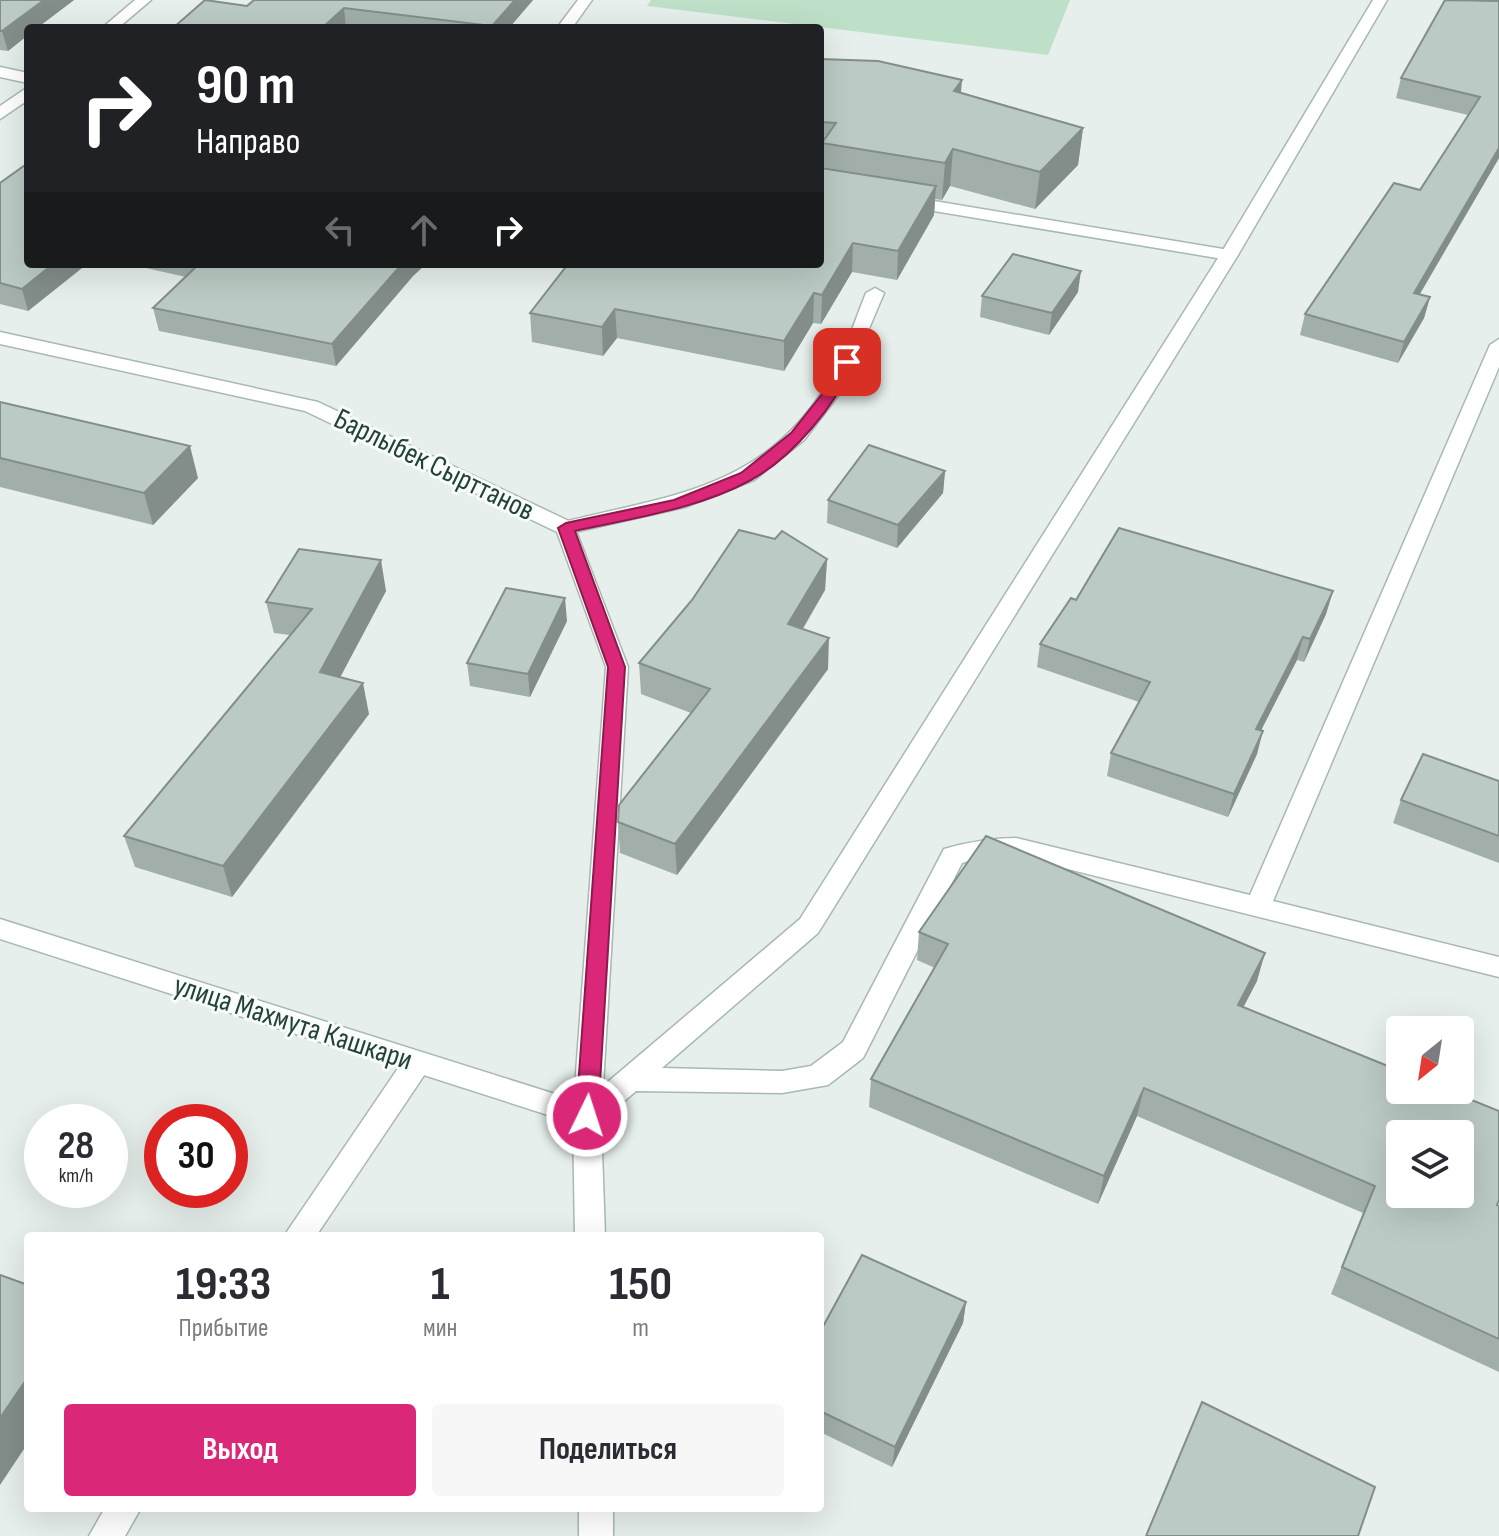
<!DOCTYPE html>
<html lang="ru">
<head>
<meta charset="utf-8">
<style>
  body { margin:0; font-family:"Sofia Sans Condensed",sans-serif; background:#f7f7f7; color:#2b2b33; height:100vh; display:flex; flex-direction:column; font-size:30px; white-space:nowrap }
  * { box-sizing:border-box; margin:0 }
  p { font-size:26px; color:#7c7c81 }
  .icon { flex:none; width:44px; height:44px; fill:none; stroke:currentColor; stroke-width:2; stroke-linecap:round; stroke-linejoin:round }
  .map { position:relative; flex:1; overflow:hidden }
  .sheet { position:absolute; left:24px; top:1232px; width:800px; height:280px; display:flex; flex-direction:column; background:#fff; border-radius:8px; box-shadow:0 8px 32px #0002 }
  .sheet>* { flex:none }
  .top-card { position:absolute; left:24px; top:24px; width:800px; height:244px; border-radius:8px; box-shadow:0 8px 32px #0002; background:#202124; color:#fff; overflow:hidden }
  .needle { width:52px; rotate:210deg }
  .fabs { position:absolute; left:1386px; top:1016px; display:grid; gap:16px }
  .fabs a { display:grid; place-items:center; width:88px; height:88px; border-radius:8px; background:#fff; box-shadow:0 8px 32px #0002; font-size:40px }
  .speed { position:absolute; left:24px; top:1104px; display:flex; gap:16px; font-size:40px; font-weight:700; text-align:center }
  .speed>* { display:grid; place-content:center; width:104px; height:104px; border-radius:50%; background:#fff; box-shadow:0 8px 32px #0002; line-height:1 }
  .speed small { font-size:20px; font-weight:400 }
  .speed .limit { border:12px solid #d22; background:#fff; color:#111 }
  .pin { position:absolute; display:grid; place-items:center; width:68px; height:68px; color:#fff; margin:-34px; border-radius:16px; box-shadow:0 4px 12px #0006 }
  .me { position:absolute; width:88px; margin:-44px; rotate:4deg; stroke-linejoin:round; filter:drop-shadow(0 0 6px #0008) }
  .turn { display:flex; align-items:center; gap:28px; height:168px; padding:0 40px; font-size:36px }
  .turn .icon { width:104px; height:104px; stroke-width:2.5 }
  .turn b { display:block; font-size:56px; line-height:68px }
  .lanes { display:flex; align-items:center; height:76px; padding:0 40px; background:#0003; justify-content:center; gap:40px; direction:ltr }
  .lanes .off { opacity:.35 }
  .eta { display:flex; justify-content:space-evenly; align-items:center; height:136px; text-align:center }
  .eta b { font-size:48px; font-weight:700; line-height:56px }
  .button { display:flex; gap:16px; margin-top:auto; padding:16px 40px }
  .button a { flex:1; height:92px; border-radius:8px; background:#db2777; color:#fff; font-size:32px; font-weight:700; line-height:92px; text-align:center }
  .button a+a { background:#f7f7f7; color:#2b2b33 }
  .map>svg:first-child { display:block }
</style>
</head>
<body>
<div class="map">
<svg width="1499" height="1536" viewBox="0 0 1499 1536">
  <rect width="100%" height="100%" fill="#e6efeb"/>
  <path fill="#bfe0c8" d="M651,0h419l-22,55 -401,-49z"/>
  <g fill="none" stroke-linecap="round" stroke-linejoin="round">
    <defs>
      <g id="service">
        <path d="M904,196l325,54 9,5 -9,5 -331,-55 -2,-4z"/>
        <path d="M875,288l9,5 -40,95 -40,52 -50,40 -69,27 -119,27 -7,-1 -4,-5 4,-5c108,-27 204,-33 268,-139 17,-27 27,-62 39,-91z"/>
        <path d="M417,1052l10,3 4,8 -4,8 -111,165h-32l123,-181z"/>
        <path d="M105,1508h36l-16,28h-36z"/>
      </g>
      <g id="minor">
        <path d="M135,0h16l-33,28h-16z"/>
        <path d="M578,0h14l-20,28h-15z"/>
        <path d="M1373,0h14l-149,255 -420,678 -156,135 120,3 29,-5 32,-24 101,-193c25,-7 46,-11 72,-11l234,57 240,-550 9,-6v28l-226,534 226,56v20l-483,-121h-32l-22,7 -99,195 -35,27 -46,8 -146,-2 -35,30 4,115h-30l-2,-113 -573,-184v-20l574,181 32,-433 -49,-135 -252,-121 -305,-67v-12l318,70 255,121 55,144 -25,419 197,-167 420,-664z"/>
        <path d="M0,67l28,6v10l-28,-6z"/>
        <path d="M28,87v13l-28,19v-13z"/>
        <rect x="579" y="1508" width="34" height="28"/>
      </g>
    </defs>
    <use href="#service" stroke="#a8b8b2" stroke-width="3"/>
    <use href="#minor" stroke="#a8b8b2" stroke-width="3"/>
    <use href="#service" fill="#fff" fill-rule="evenodd"/>
    <use href="#minor" fill="#fff" fill-rule="evenodd"/>
  </g>
  <g fill="#a1aea9">
    <path d="M0,0h74l-37,28h-9v7l-20,16 -8,-1z"/>
    <path d="M533,0l-24,28h-158l-104,-22z"/>
    <path d="M1499,1v157l-79,136 10,3 -6,21 -26,45 -98,-28 5,-21 115,-124 48,-75 -72,-17 5,-20z"/>
    <path d="M820,59l141,33 122,36 -5,37 -43,44 -85,-23 -8,14 -7,-1 -1,16 -37,65 -45,-8 -31,52 -8,-1 -29,48 -167,-33 -14,18 -71,-14 -2,-29 214,-48 77,-97z"/>
    <path d="M0,183l28,81h59l-59,47 -28,-7z"/>
    <path d="M128,264h298l-13,12 -77,90 -177,-35 -6,-23 33,-31z"/>
    <path d="M1078,292l-29,43 -69,-18 2,-21z"/>
    <path d="M0,402l198,76 -45,47 -153,-38z"/>
    <path d="M945,471l-2,22 -46,55 -70,-25 1,-23z"/>
    <path d="M827,559l-2,31 -22,39 25,40 -151,206 -57,-22 -2,-31 73,-109 -50,-19 -2,-31z"/>
    <path d="M386,591l-46,86 29,37 -137,183 -97,-30 -11,-31 166,-201 -16,-2 -8,-31z"/>
    <path d="M1333,591l-7,23 -22,48 -7,-2 -36,70 -4,24 -29,63 -121,-41 4,-23 28,-51 -102,-35 3,-23 36,-44z"/>
    <path d="M567,621l-37,76 -60,-11 -3,-23z"/>
    <path d="M1499,781v82l-106,-40 8,-23z"/>
    <path d="M919,932l338,49 -14,26 256,199v166l-168,-78 32,-81 -226,-97 -39,88 -229,-97 2,-28 64,-111 -18,-8z"/>
    <path d="M966,1302l-3,21 -71,144 -72,-35v-100z"/>
  </g>
  <g fill="#838d89">
    <path d="M44,0h30l-37,28h-9v7l-20,16 -6,-20z"/>
    <path d="M515,0h18l-24,28h-17v-2z"/>
    <path d="M344,8l2,20h-24z"/>
    <path d="M962,80l-3,36 -5,-25z"/>
    <path d="M1083,128l-5,37 -43,44 5,-37z"/>
    <path d="M1499,148v10l-91,156 6,-21z"/>
    <path d="M953,149l-3,37 -8,14 3,-37z"/>
    <path d="M936,186l-2,29 -37,65 1,-29z"/>
    <path d="M853,243l-1,29 -31,52 1,-29z"/>
    <path d="M53,264h34l-59,47 -6,-22z"/>
    <path d="M402,264h24l-13,12 -77,90 -4,-22z"/>
    <path d="M1081,271l-3,21 -29,43 3,-22z"/>
    <path d="M814,293l-1,30 -29,48v-30z"/>
    <path d="M1430,297l-6,21 -26,45 6,-21z"/>
    <path d="M615,309l2,29 -14,18 -1,-29z"/>
    <path d="M190,446l8,32 -45,47 -9,-32z"/>
    <path d="M945,471l-2,22 -46,55 1,-23z"/>
    <path d="M827,559l-2,31 -38,65 1,-31z"/>
    <path d="M381,560l5,31 -59,111 -7,-30z"/>
    <path d="M1333,591l-7,23 -22,48 6,-23z"/>
    <path d="M565,598l2,23 -37,76 -2,-23z"/>
    <path d="M1303,637l-6,23 -47,92 6,-23z"/>
    <path d="M829,638l-1,31 -151,206 -2,-31z"/>
    <path d="M363,683l6,31 -137,183 -9,-31z"/>
    <path d="M1263,731l-6,23 -29,63 6,-23z"/>
    <path d="M1265,953l-8,28 -27,52 8,-28z"/>
    <path d="M1144,1088l-7,28 -39,88 6,-28z"/>
    <path d="M966,1302l-3,21 -71,144 3,-20z"/>
    <path d="M28,1377v66l-28,42v-67z"/>
  </g>
  <g fill="#bbcac4" stroke="#838d89" stroke-width="2" fill-rule="evenodd">
    <path d="M0,0h44l-42,31h-2z"/>
    <path d="M205,0l42,6 7,-6h261l-23,26 -148,-18 -22,20h-149z"/>
    <path d="M1445,0l54,1v147l-85,145 16,4 -26,45 -99,-28 89,-131 26,7 60,-93 -79,-19z"/>
    <path d="M820,59l58,2 84,19 -8,11 129,37 -43,44 -87,-23 -8,14 -123,-20 14,-20 -16,-1z"/>
    <path d="M28,163v101h25l-31,25 -22,-6v-100z"/>
    <path d="M820,167v1l116,18 -38,65 -45,-8 -31,52 -8,-2 -30,48 -169,-32 -13,18 -72,-14 38,-49h170l6,1 1,-1h75z"/>
    <path d="M1013,254l68,17 -29,42 -70,-17z"/>
    <path d="M199,264h203l-70,80 -179,-36z"/>
    <path d="M0,402l190,44 -46,47 -144,-35z"/>
    <path d="M869,445l76,26 -47,54 -70,-25z"/>
    <path d="M1119,528l214,63 -23,48 -7,-2 -47,92 7,2 -29,63 -123,-41 39,-71 -110,-38 31,-46 5,2z"/>
    <path d="M739,530l36,9 7,-8 45,28 -39,65 41,14 -154,206 -57,-22 1,-17 91,-116 -71,-26 53,-63z"/>
    <path d="M299,549l82,11 -61,112 43,11 -140,183 -99,-30 188,-227 -46,-7z"/>
    <path d="M506,588l59,10 -37,76 -61,-11z"/>
    <path d="M1423,754l76,27v55l-98,-36z"/>
    <path d="M986,836l279,117 -27,52 162,66v19h47l52,21v89l-2,5 2,1v133l-157,-72 33,-81 -231,-98 -40,88 -233,-97 77,-135 -29,-12zM1400,1134h60v60h-60z"/>
    <path d="M862,1255l104,47 -71,145 -75,-36v-79z"/>
    <path d="M0,1275l28,10v92l-28,41z"/>
    <path d="M1202,1402l173,85 -17,49h-212z"/>
  </g>
  <path fill="#db2777" stroke="#8e194d" stroke-width="2" d="M847,357l7,5c-18,43 -61,95 -103,118 -53,29 -117,38 -176,51l50,136 -27,449 -3,6 -8,3 -8,-3 -3,-6 32,-449 -50,-139 8,-5 108,-23 67,-27 50,-40 39,-49 12,-25z"/>
  <g text-anchor="middle" dominant-baseline="central" stroke-width="6" stroke-linejoin="round" paint-order="stroke">
    <g font-size="30" fill="#24423a" stroke="#f7fbf9">
      <text transform="translate(434 465) rotate(26)">Барлыбек Сырттанов</text>
      <text transform="translate(293 1023) rotate(18)">улица Махмута Кашкари</text>
    </g>
  </g>
</svg>
<div class="fabs">
<a><svg class="needle" viewBox="-14 -14 28 28"><path d="M0-13l5 13h-10z" fill="#e53935"/><path d="M0 13l5-13h-10z" fill="#7c7c81"/></svg></a>
<a><svg class="icon" aria-label="layers" viewBox="0 0 24 24"><path d="M12 4l9 5-9 5-9-5zM3 14l9 5 9-5"/></svg></a>
</div>
<div class="speed"><div>28<small>km/h</small></div><div class="limit">30</div></div>
<div class="pin" style="left:847px;top:362px;background:#d93025"><svg class="icon" aria-label="arrive" viewBox="0 0 24 24"><path d="M6 21V4h12l-3 4 3 4H6"/></svg></div>
<svg class="me" style="left:587px;top:1116px" viewBox="-20 -20 40 40"><circle r="17" fill="#db2777" stroke="#fff" stroke-width="3"/><path d="M0-11L8 9 0 5-8 9z" fill="#fff"/></svg>
<div class="top-card">
<div class="turn"><svg class="icon" aria-label="right" viewBox="0 0 24 24"><path d="M7 20v-9h11M14 6l5 5-5 5"/></svg><div><b>90 m</b>Направо</div></div>
<div class="lanes"><svg class="icon off" aria-label="left" viewBox="0 0 24 24"><path d="M17 20v-9H6M10 6l-5 5 5 5"/></svg><svg class="icon off" aria-label="ahead" viewBox="0 0 24 24"><path d="M12 20V5M6 11l6-6 6 6"/></svg><svg class="icon" aria-label="right" viewBox="0 0 24 24"><path d="M7 20v-9h11M14 6l5 5-5 5"/></svg></div>
</div>
<section class="sheet">
<div class="eta">
<div><b>19:33</b><p>Прибытие</p></div>
<div><b>1</b><p>мин</p></div>
<div><b>150</b><p>m</p></div>
</div>
<div class="button"><a>Выход</a><a>Поделиться</a></div>
</section>
</div>
</body>
</html>
